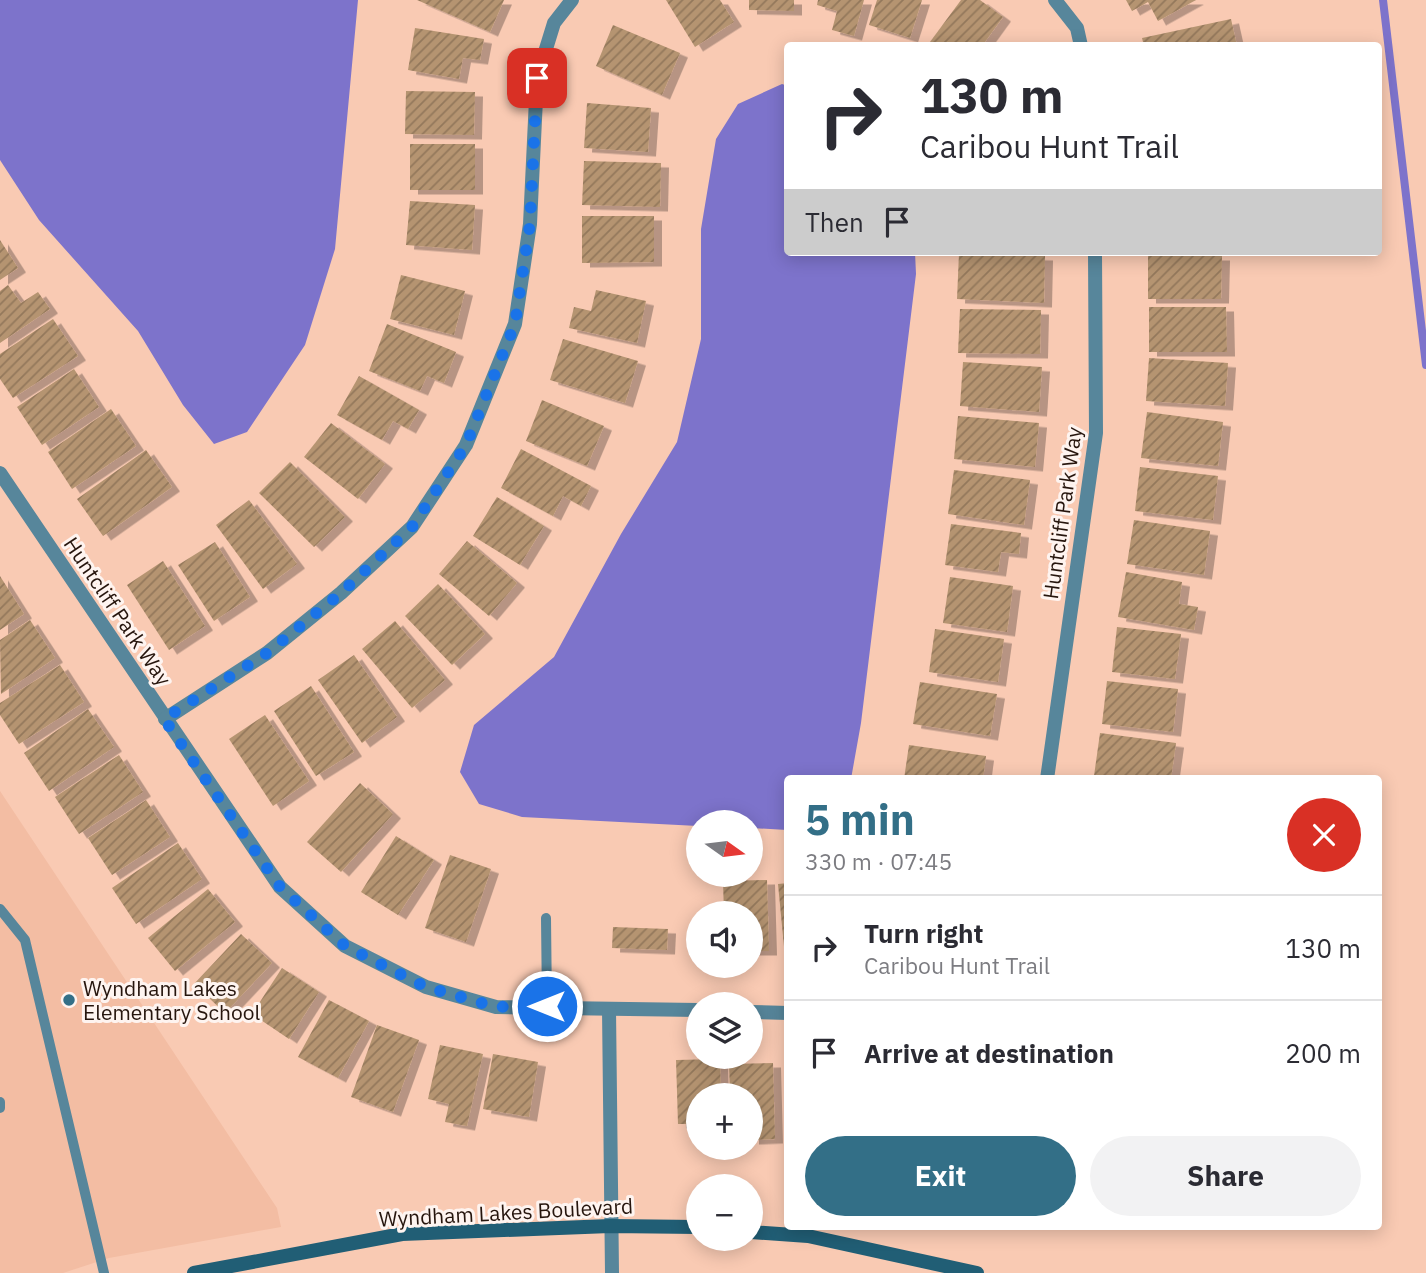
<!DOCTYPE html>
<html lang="en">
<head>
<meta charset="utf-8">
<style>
  body { margin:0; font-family:"IBM Plex Sans",sans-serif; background:#f2f2f3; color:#2b2b33; height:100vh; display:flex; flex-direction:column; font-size:26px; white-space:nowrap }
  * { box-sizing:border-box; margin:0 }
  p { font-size:23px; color:#7c7c81 }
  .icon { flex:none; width:38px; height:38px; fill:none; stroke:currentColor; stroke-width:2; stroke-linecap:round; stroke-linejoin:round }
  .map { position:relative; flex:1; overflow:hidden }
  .details { position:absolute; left:784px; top:775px; width:598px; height:455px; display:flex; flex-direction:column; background:#fff; border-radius:7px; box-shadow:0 4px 18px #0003 }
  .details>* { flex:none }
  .guide { position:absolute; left:784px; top:42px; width:598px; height:214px; border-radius:7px; box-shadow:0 4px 18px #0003; background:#fff; color:#2b2b33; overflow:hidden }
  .needle { width:46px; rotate:104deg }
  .buttons { position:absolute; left:686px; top:810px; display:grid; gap:14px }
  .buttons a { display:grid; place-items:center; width:77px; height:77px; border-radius:50%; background:#fff; box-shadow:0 4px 18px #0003; font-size:35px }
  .pin { position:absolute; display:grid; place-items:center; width:60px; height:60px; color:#fff; margin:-30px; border-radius:14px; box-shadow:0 4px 10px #0006 }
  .me { position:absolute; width:77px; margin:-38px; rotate:270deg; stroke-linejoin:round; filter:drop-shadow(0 0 5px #0008) }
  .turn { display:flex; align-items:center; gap:24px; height:147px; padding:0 21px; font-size:32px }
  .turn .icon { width:91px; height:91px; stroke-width:2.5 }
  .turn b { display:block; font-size:49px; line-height:60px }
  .then { display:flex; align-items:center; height:66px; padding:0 21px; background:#0003; gap:14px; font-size:26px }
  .round { display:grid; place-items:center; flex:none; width:74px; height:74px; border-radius:37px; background:#f2f2f3 }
  .head { display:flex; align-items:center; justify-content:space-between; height:119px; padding:0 21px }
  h1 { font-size:42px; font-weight:700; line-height:52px; color:#336f87 }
  .cta { display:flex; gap:14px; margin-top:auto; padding:14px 21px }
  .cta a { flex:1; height:80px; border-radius:42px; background:#336f87; color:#fff; font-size:28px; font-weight:700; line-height:80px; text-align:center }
  .cta a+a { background:#f2f2f3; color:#2b2b33 }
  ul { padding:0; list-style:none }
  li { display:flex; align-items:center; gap:21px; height:105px; padding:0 21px; border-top:2px solid #e1e1e2 }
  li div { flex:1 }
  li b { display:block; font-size:26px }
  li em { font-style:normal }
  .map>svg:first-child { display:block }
</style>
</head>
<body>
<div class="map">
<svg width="1426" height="1273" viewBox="0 0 1426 1273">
  <defs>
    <pattern id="building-hatch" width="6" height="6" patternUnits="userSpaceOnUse" patternTransform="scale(1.75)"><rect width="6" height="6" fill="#b59471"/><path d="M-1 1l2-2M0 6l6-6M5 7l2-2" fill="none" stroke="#93785b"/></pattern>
    <filter id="shadow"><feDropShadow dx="8" dy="4.5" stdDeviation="0" flood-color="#0004"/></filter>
  </defs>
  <rect width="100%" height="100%" fill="#f9cab3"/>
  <path fill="#f3bda3" d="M0,791l277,417 4,19 -172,31 -46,15h-63z"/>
  <g fill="#7d73cb">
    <path d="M0,0h358l-23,249 -30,96 -58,87 -33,12 -31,-39 -45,-74 -99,-111 -39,-60z"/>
    <path d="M782,84l6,2v166h127l1,22 -55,449 -10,56h-63l-1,51 -36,-2v-6h-53v4l-176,-9 -43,-13 -19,-32 14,-47 80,-68 67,-123 56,-92 24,-103v-110l15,-90 22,-35z"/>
  </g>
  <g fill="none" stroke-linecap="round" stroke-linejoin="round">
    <path stroke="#7d73cb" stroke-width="8" d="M1383,0l43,365"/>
  </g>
  <g fill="url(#building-hatch)" filter="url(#shadow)">
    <path d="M417,0h87l-14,32z"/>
    <path d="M666,0h54l14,22 -39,25z"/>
    <path d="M749,0h45v11l-45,-1z"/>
    <path d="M818,0h46l-10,36 -22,-6 5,-19 -20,-6z"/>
    <path d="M877,0h45l-12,38 -41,-13z"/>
    <path d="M961,0h19l23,17 -21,29h-55z"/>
    <path d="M1126,0h70l-38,21 -10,-19 -16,9z"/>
    <path d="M1231,19l6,27h-93l-2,-8z"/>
    <path d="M613,25l67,28 -18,42 -66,-29z"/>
    <path d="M415,28l69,11 -4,21 -17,-2 -4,21 -51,-9z"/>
    <path d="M406,91l69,1 -1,43 -69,-1z"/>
    <path d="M587,103l64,5 -3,44 -64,-4z"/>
    <rect x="410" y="144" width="65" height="46"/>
    <path d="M584,161l77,2 -1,44 -78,-2z"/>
    <path d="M410,201l65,4 -3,45 -66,-5z"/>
    <path d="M582,216h72v46l-72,1z"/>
    <path d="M0,240l18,28 -18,12z"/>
    <path d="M959,253l86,3 -1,47 -87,-4z"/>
    <path d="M1148,256h74l-1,43h-73z"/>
    <path d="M401,275l64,16 -11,44 -64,-16z"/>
    <path d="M8,285l13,18 17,-11 12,17 -50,34v-52z"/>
    <path d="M596,290l50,11 -9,42 -68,-15 5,-21 17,4z"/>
    <path d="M1149,307h77l1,45h-78z"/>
    <path d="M960,309l81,1 -1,44 -82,-1z"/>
    <path d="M53,319l25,37 -65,42 -13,-19v-25z"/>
    <path d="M387,324l69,28 -12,31 -17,-7 -7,15 -51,-20z"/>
    <path d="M563,339l75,22 -13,42 -75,-23z"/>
    <path d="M1149,358l79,5 -3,43 -79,-5z"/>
    <path d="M963,362l79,5 -3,45 -79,-6z"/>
    <path d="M74,369l25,38 -57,38 -25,-38z"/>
    <path d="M359,376l60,34 -11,19 -15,-8 -11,19 -45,-25z"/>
    <path d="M542,400l62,26 -17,40 -61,-25z"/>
    <path d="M111,409l25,37 -64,43 -24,-37z"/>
    <path d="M1147,412l76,10 -5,44 -77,-8z"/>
    <path d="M958,416l81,7 -4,44 -81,-8z"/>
    <path d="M331,423l54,41 -27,35 -54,-42z"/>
    <path d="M521,449l70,37 -10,20 -18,-10 -10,20 -52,-28z"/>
    <path d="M146,450l26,37 -69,49 -26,-37z"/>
    <path d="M290,462l55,55 -31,30 -55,-54z"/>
    <path d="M1140,467l78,9 -5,44 -78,-9z"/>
    <path d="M954,470l76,10 -6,45 -76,-11z"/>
    <path d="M497,497l47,29 -24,39 -47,-29z"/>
    <path d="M249,500l48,64 -34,25 -47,-64z"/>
    <path d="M1134,520l76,11 -6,44 -77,-11z"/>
    <path d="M951,524l70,9 -2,21 -18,-2 -3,20 -53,-7z"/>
    <path d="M467,541l50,42 -28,33 -50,-42z"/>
    <path d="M215,542l35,55 -36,24 -36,-56z"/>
    <path d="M163,561l42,65 -36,24 -42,-65z"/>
    <path d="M1126,572l56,10 -3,22 19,3 -4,23 -76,-13z"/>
    <path d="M0,576l24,38 -24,16z"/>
    <path d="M950,577l63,9 -6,46 -64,-9z"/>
    <path d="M438,584l47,50 -33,31 -47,-49z"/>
    <path d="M30,620l25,38 -54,36 -1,-54z"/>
    <path d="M395,621l50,59 -33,28 -50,-59z"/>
    <path d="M1117,627l64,7 -6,45 -63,-7z"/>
    <path d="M935,629l69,10 -6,43 -69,-10z"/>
    <path d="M354,655l43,62 -35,26 -44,-63z"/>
    <path d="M60,665l24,37 -65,42 -19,-29v-12z"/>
    <path d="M1107,681l71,8 -5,43 -71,-8z"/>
    <path d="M920,682l77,12 -7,42 -77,-12z"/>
    <path d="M311,686l43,66 -38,24 -42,-65z"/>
    <path d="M88,709l26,38 -65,44 -25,-38z"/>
    <path d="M265,715l44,66 -36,25 -44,-67z"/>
    <path d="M1100,733l76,10 -5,36 -77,-3z"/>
    <path d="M909,745l77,11 -3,23h-79z"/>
    <path d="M119,755l24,37 -64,42 -24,-37z"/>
    <path d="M360,783l33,31 -52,58 -34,-30z"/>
    <path d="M146,800l24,37 -58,38 -24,-37z"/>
    <path d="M396,836l38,24 -36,55 -37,-23z"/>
    <path d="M178,843l24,36 -66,45 -24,-36z"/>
    <path d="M450,855l41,14 -25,73 -41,-14z"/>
    <path d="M767,880l2,71h-18v-37h-27l-1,-33z"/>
    <path d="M788,883v74h-3l-7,-73z"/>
    <path d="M208,889l27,33 -60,49 -27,-33z"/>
    <path d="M613,927l55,2 -1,21 -55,-2z"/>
    <path d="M241,934l31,29 -47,50 -31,-29z"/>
    <path d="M282,968l37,24 -30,47 -37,-25z"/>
    <path d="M329,1000l40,21 -31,57 -40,-21z"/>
    <path d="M377,1025l42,15 -26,72 -42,-15z"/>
    <path d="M440,1045l43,9 -16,72 -22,-4 4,-18 -21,-5z"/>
    <path d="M493,1054l45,8 -9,55 -46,-8z"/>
    <path d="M720,1059l1,37h-23v28h-20l-2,-64z"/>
    <path d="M773,1063l2,76 -24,1v-44h-21l-1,-32z"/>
    <path d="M784,1070h4v69h-3z"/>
  </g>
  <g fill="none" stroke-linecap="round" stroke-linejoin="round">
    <g stroke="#57869b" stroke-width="10">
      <path d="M0,909l25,31 79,333"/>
      <path d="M546,918l1,88"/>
      <path d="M0,1102v6"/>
    </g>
    <g stroke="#57869b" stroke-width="14">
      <path d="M1055,0l22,28 4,18"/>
      <path d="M0,473l280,414 65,59 81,41 70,20 202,3"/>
      <path d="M165,719l102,-66 74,-60 71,-66 54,-82 49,-121 15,-100 7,-146 17,-55 18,-23"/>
      <path d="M1047,779l49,-346 -1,-181"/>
      <path d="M609,1009l3,264"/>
      <path d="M751,1012l37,1"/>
    </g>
    <g stroke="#215e75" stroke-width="14">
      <path d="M751,1232l57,4 169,37"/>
      <path d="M194,1273l208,-39 208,-8 88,1"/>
    </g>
  </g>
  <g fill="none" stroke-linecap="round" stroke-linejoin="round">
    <path stroke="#1a73e8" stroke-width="12" stroke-dasharray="0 21.6" d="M537,78l-7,146 -15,100 -49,121 -54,82 -71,66 -74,60 -103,66 116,168 65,59 81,41 70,20 51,-1"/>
  </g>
  <circle fill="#336f87" stroke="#fef4f0" stroke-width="2.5" cx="69" cy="1000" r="7"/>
  <g text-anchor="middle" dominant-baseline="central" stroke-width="6" stroke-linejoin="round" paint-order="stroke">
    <g font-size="21" fill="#26150d" stroke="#fef4f0">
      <text transform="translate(1062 513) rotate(-82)">Huntcliff Park Way</text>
      <text transform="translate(118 611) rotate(56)">Huntcliff Park Way</text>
      <text transform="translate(506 1212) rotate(-3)">Wyndham Lakes Boulevard</text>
    </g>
    <g font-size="21" fill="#26150d" stroke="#fef4f0" text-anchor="start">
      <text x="83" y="988">Wyndham Lakes<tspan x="83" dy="24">Elementary School</tspan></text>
    </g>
  </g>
</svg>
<div class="buttons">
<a><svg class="needle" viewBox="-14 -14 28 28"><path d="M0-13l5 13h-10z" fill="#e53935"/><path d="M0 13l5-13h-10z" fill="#7c7c81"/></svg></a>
<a><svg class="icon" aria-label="sound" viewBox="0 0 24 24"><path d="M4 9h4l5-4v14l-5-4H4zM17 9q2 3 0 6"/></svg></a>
<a><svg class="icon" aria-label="layers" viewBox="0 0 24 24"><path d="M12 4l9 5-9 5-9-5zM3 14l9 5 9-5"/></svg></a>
<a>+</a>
<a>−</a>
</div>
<div class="pin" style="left:537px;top:78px;background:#d93025"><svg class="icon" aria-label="arrive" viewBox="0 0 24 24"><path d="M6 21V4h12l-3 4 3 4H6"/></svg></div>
<svg class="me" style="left:547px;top:1006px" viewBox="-20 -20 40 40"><circle r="17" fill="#1a73e8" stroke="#fff" stroke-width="3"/><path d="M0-11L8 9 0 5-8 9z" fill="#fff"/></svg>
<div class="guide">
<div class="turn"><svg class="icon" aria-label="right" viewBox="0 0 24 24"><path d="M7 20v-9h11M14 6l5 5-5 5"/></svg><div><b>130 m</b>Caribou Hunt Trail</div></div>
<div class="then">Then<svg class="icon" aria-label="arrive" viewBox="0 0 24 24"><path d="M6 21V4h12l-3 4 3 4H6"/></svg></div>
</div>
<section class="details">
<div class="head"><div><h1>5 min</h1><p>330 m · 07:45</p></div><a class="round" style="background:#d93025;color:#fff"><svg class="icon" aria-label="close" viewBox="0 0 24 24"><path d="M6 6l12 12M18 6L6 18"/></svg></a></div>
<ul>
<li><svg class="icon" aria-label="right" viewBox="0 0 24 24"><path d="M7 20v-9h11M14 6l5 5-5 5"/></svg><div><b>Turn right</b><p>Caribou Hunt Trail</p></div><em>130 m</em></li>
<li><svg class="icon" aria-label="arrive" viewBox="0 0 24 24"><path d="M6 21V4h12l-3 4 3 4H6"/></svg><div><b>Arrive at destination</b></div><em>200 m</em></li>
</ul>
<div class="cta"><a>Exit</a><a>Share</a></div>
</section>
</div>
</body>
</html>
